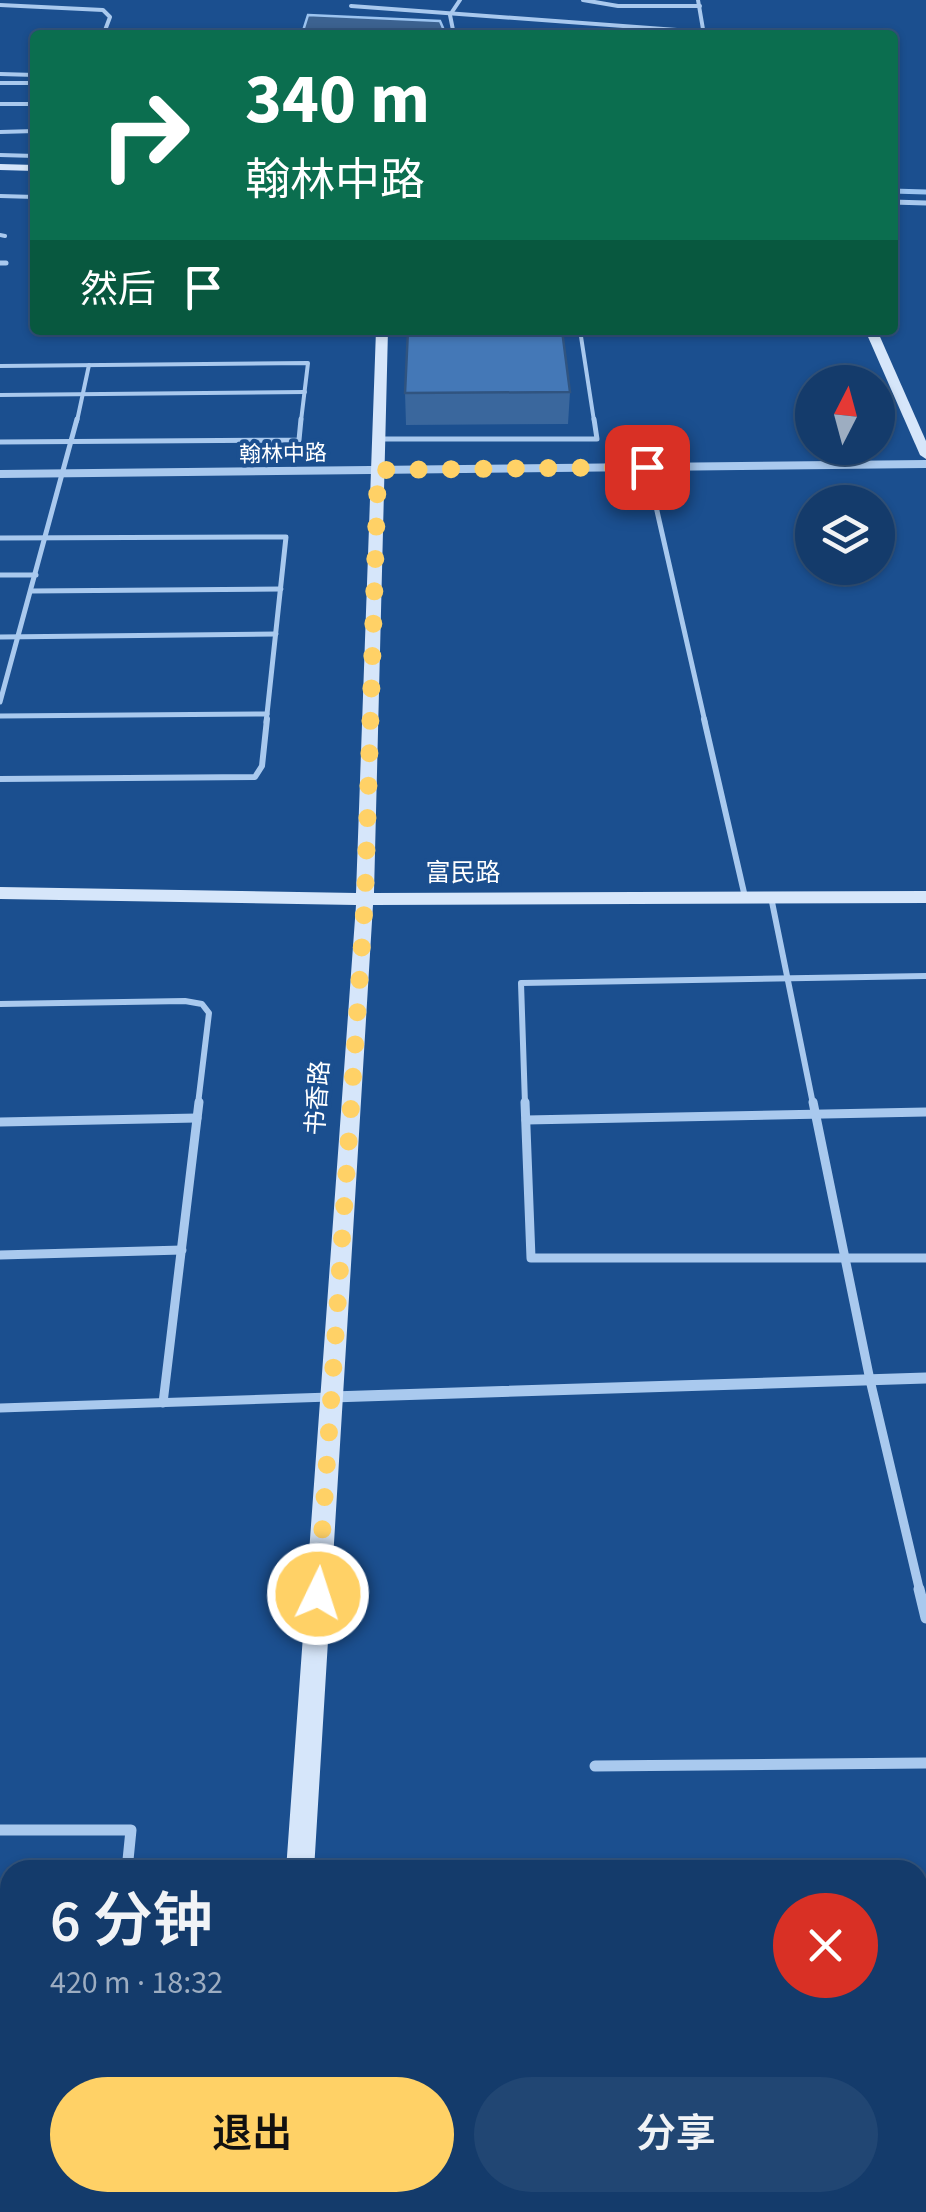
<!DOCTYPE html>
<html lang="zh">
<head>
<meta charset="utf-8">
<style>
  body { margin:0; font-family:"Source Sans 3","Noto Sans SC",sans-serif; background:#214673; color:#f1f3f6; height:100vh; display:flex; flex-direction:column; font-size:38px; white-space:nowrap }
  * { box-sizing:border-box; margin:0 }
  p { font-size:32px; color:#9dadc1 }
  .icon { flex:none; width:55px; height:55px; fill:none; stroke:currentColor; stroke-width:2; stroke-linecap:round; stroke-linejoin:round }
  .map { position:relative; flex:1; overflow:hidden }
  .details { position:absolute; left:0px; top:1860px; width:928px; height:352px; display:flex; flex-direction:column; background:#143b6b; border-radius:30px 30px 0 0; box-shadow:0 2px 8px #0004,0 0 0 2px #33557e }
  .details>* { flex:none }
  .guide { position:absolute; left:30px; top:30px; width:868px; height:305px; border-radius:10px; box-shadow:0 2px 8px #0004,0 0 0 2px #33557e; background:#0b6e4f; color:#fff; overflow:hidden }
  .needle { width:65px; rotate:6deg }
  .tools { position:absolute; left:795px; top:365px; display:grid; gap:20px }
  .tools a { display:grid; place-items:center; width:100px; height:100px; border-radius:50%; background:#143b6b; box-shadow:0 2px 8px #0004,0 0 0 2px #33557e; font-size:50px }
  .pin { position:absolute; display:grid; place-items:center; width:85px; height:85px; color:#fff; margin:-42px; border-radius:20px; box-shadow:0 5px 15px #0006 }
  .me { position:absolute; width:110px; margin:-55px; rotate:4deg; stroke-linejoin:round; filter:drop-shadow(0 0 8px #0008) }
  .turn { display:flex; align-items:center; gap:35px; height:210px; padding:0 50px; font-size:45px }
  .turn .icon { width:130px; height:130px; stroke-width:2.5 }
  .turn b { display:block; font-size:70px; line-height:85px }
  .then { display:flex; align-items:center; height:95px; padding:0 50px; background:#0003; gap:20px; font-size:38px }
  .round { display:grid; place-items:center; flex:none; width:105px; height:105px; border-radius:52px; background:#214673 }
  .overview { display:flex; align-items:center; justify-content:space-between; height:170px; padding:0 50px }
  h1 { font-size:60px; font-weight:600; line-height:75px }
  .cta { display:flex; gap:20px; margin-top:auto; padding:20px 50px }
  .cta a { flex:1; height:115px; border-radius:60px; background:#ffd166; color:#111; font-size:40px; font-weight:600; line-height:115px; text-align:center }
  .cta a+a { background:#214673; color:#f1f3f6 }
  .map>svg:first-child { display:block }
</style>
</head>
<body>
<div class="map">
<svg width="926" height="2212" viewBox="0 0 926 2212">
  <rect width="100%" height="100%" fill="#1b4f8f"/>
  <path fill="#3c6290" stroke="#9cc4f0" stroke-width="2.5" d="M308,15l132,6 6,14 -132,-1 -11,-3z"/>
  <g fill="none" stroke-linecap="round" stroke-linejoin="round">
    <path stroke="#9cc4f0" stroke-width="5" d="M892,191l34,1"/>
    <g stroke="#a9c9ee" stroke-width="4">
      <path d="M583,0l35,6h82"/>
      <path d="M0,5l103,5 7,7 -6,16"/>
      <path d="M351,6l353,26"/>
      <path d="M0,83h35"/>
      <path d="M0,104h35"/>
      <path d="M0,132l35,-1"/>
      <path d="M0,155l35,1"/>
      <path d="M0,196l35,1"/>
      <path d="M0,235l5,1"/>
      <path d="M35,263l-5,15h5"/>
      <path d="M580,330l14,91"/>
      <path d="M0,366l308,-3 -7,58"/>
      <path d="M0,395l305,-3"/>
      <path d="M77,421l12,-56"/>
    </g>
    <g stroke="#a9c9ee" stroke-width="5">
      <path d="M379,439h218l-3,-20"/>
      <path d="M0,442l299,-2 2,-21"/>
      <path d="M647,467l58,255"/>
      <path d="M0,538l286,-1 -19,177 -267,2"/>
      <path d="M0,575h36"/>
      <path d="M31,591l250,-2"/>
      <path d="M0,637l276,-3"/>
      <path d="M0,702l77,-283"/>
      <path d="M266,722l1,-8"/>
    </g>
    <g stroke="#a9c9ee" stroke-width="6">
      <path d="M704,719l41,178"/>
      <path d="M0,779l255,-2 7,-11 5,-47"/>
      <path d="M771,897l42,207"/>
      <path d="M0,1004l185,-3 17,3 7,9 -11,91"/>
      <path d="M525,1104l-4,-121 405,-7"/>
    </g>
    <g stroke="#a9c9ee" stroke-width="9">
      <path d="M525,1102l6,156h395"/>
      <path d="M813,1102l57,278 50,212"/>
      <path d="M526,1120l400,-8"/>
      <path d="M0,1122l197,-4"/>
      <path d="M0,1255l182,-5"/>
      <path d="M163,1403l36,-301"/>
      <path d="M0,1408l330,-11"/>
    </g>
    <g stroke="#a9c9ee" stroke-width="11">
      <path d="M919,1589l7,29"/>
      <path d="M595,1766l331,-3"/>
      <path d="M0,1830h131l-4,40"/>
      <path d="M918,1996h8"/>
      <path d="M0,2043h10"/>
      <path d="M88,2212l1,-10"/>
    </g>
    <g stroke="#a9c9ee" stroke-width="4">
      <path d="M698,0l6,35"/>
      <path d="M454,35l-4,-20 10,-15"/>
      <path d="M0,74l35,1"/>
    </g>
    <g stroke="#a9c9ee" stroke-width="5">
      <path d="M892,202l34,1"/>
      <path d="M0,263h6"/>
    </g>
    <path stroke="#a9c9ee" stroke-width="8" d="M0,474l926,-10"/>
    <path stroke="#a9c9ee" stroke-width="11" d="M332,1397l594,-19"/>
    <g fill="#d6e6fa" fill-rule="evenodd">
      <path d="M0,164l35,1v6l-35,-1z"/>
      <path d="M376,330h12l-14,563 552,-2v12l-553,2 -59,965h-28l70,-965 -356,-6v-12l356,6z"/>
      <path d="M865,330h12l49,111v18l-6,-4z"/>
      <path d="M262,2202h32l-1,10h-32z"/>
    </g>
  </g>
  <path fill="#3a679d" d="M570,392l-2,32 -162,1 -1,-32z"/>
  <path fill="#4478b7" stroke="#305480" stroke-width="2.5" d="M408,330h154l8,62 -165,1z"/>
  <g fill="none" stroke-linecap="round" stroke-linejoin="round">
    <path stroke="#ffd166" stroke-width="18" stroke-dasharray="0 32.4" d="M318,1594l47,-695 13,-429 269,-3"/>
  </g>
  <g text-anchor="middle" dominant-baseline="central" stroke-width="8" stroke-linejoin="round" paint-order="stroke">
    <g font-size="22" fill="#fff" stroke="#1b4f8f">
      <text transform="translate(283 454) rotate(-1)">翰林中路</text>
    </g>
    <g font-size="25" fill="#fff" stroke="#1b4f8f">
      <text x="463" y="873">富民路</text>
      <text transform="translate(318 1098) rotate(-86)">书香路</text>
    </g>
  </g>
</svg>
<div class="tools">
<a><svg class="needle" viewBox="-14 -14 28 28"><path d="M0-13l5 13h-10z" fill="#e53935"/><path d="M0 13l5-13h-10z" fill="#9dadc1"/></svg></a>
<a><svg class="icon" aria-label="layers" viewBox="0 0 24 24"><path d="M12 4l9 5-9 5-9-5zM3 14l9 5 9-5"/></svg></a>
</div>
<div class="pin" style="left:647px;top:467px;background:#d93025"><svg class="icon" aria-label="arrive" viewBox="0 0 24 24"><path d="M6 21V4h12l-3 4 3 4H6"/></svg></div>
<svg class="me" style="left:318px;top:1594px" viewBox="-20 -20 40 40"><circle r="17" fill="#ffd166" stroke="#fff" stroke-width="3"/><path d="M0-11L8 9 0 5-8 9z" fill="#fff"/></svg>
<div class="guide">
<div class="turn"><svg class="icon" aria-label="right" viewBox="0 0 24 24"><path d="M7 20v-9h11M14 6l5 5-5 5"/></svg><div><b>340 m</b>翰林中路</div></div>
<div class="then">然后<svg class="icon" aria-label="arrive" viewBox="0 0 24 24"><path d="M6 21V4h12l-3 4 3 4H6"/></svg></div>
</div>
<section class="details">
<div class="overview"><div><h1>6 分钟</h1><p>420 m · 18:32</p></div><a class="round" style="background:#d93025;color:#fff"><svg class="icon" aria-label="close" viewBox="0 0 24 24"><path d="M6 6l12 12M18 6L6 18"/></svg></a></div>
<div class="cta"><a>退出</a><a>分享</a></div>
</section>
</div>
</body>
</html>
